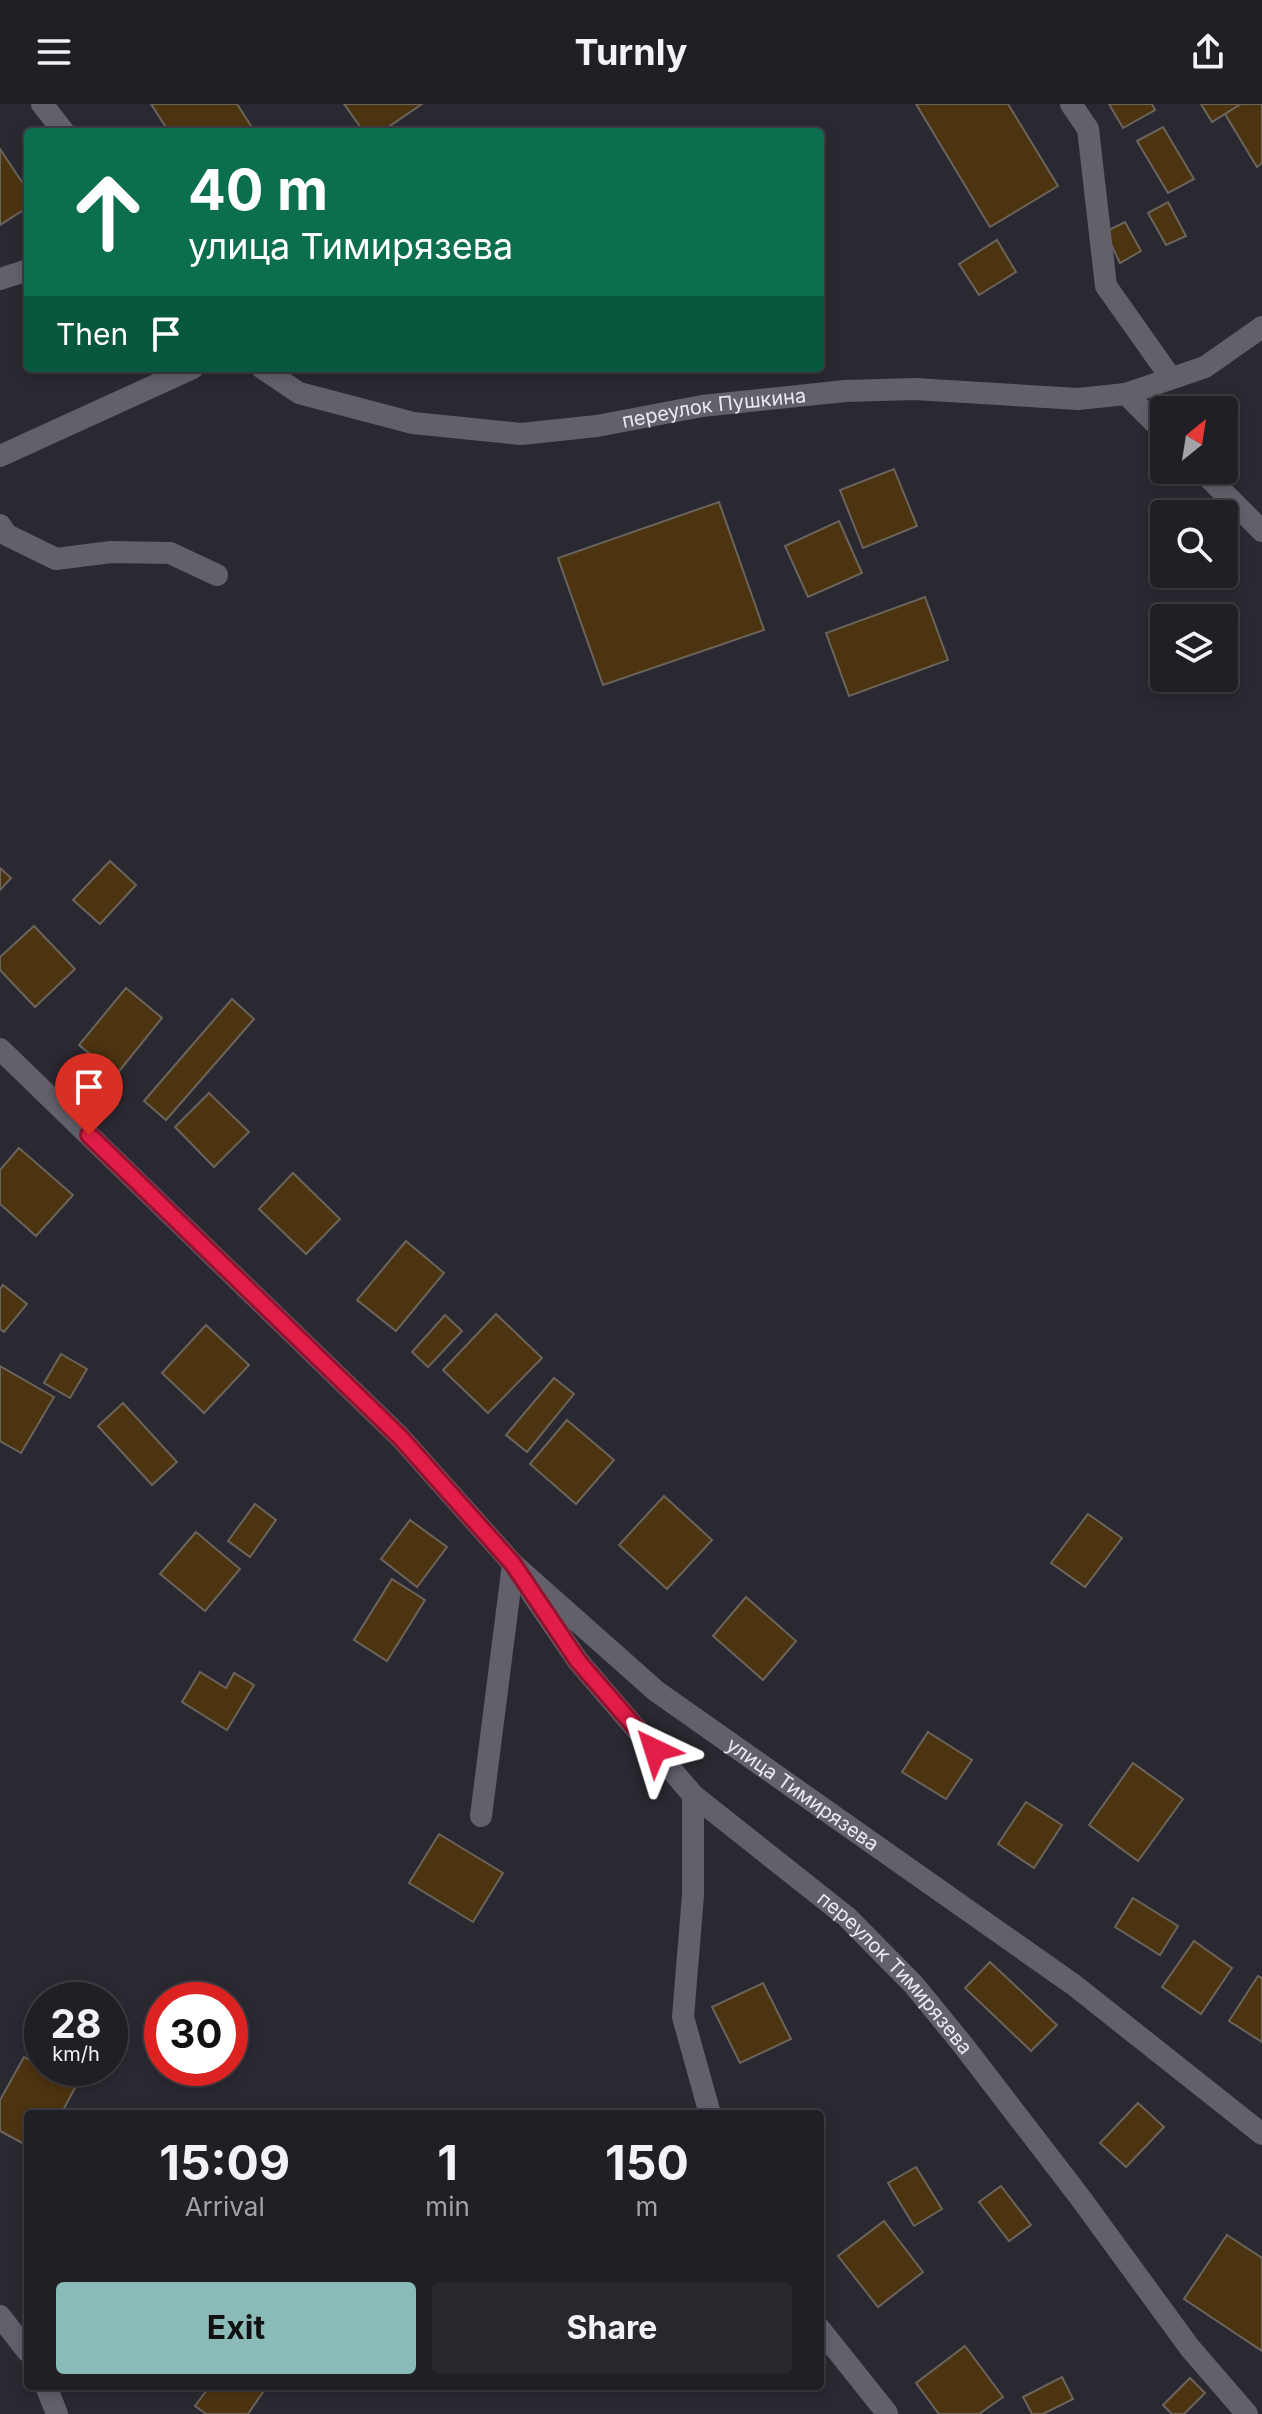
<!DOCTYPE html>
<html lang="en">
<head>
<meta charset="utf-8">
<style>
  body { margin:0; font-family:Inter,sans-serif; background:#28272d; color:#f1f3f6; height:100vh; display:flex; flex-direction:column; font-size:30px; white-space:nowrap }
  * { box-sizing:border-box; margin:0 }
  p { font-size:26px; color:#a2a2a7 }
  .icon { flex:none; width:44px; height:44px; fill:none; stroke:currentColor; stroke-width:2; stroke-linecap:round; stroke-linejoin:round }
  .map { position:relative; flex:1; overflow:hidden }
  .sheet { position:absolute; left:24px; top:2006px; width:800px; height:280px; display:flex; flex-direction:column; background:#201f25; border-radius:8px; box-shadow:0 4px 12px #0003,0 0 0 2px #3d3d42 }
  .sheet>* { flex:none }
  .hud { position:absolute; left:24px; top:24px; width:800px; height:244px; border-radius:8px; box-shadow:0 4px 12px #0003,0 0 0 2px #3d3d42; background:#0b6e4f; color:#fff; overflow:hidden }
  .needle { width:52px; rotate:30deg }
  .buttons { position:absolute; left:1150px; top:292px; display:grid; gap:16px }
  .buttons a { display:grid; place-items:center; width:88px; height:88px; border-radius:8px; background:#201f25; box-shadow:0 4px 12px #0003,0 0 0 2px #3d3d42; font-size:40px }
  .speed { position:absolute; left:24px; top:1878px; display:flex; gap:16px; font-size:40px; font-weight:700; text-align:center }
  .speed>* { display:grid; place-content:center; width:104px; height:104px; border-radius:50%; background:#201f25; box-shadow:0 4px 12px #0003,0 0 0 2px #3d3d42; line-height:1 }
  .speed small { font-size:20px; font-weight:400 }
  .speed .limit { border:12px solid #d22; background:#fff; color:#111 }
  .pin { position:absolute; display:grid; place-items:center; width:68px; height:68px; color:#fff; margin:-82px -34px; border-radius:50% 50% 50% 0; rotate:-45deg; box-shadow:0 0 8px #0007 }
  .pin .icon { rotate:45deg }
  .me { position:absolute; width:88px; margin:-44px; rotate:319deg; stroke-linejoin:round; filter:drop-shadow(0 0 6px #0008) }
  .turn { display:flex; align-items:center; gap:28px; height:168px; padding:0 32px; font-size:36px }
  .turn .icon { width:104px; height:104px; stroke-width:2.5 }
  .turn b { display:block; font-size:56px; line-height:68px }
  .then { display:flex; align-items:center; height:76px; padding:0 32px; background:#0003; gap:16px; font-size:30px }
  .eta { display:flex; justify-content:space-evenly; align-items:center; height:136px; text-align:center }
  .eta b { font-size:48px; font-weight:700; line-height:56px }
  .primary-button { display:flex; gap:16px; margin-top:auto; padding:16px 32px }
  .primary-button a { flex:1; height:92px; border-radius:8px; background:#8bbbb9; color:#111; font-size:32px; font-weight:700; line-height:92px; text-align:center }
  .primary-button a+a { background:#28272d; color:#f1f3f6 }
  header { display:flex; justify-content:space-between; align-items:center; height:104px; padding:0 32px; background:#201f25; font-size:36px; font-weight:700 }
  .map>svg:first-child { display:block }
</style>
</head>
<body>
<header><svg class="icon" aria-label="menu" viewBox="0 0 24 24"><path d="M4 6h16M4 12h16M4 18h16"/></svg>Turnly<svg class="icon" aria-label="share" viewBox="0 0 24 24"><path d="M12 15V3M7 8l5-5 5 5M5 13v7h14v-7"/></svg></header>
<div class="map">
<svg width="1262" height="2310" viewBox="0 0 1262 2310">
  <rect width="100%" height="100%" fill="#2a2931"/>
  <g fill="#4d3410" stroke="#6a645c" stroke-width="2">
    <path d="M151,0h86l18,28h-86z"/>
    <path d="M344,0h78l-41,28h-17z"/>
    <path d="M916,0h92l50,82 -68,41z"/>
    <path d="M1109,0h43l3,6 -32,18z"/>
    <path d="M1201,0h40l-29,18z"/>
    <path d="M1241,0h21v59l-5,4 -32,-53z"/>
    <path d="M1163,23l31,52 -26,14 -31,-52z"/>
    <path d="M0,45l28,42v16l-28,18z"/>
    <path d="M1168,98l18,34 -20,9 -18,-32z"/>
    <path d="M1125,118l16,29 -21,12 -15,-31z"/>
    <path d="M997,136l19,32 -37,23 -20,-31z"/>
    <path d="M894,365l23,57 -54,22 -23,-58z"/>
    <path d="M719,398l45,128 -161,55 -45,-127z"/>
    <path d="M839,417l23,52 -54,24 -23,-51z"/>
    <path d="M925,493l23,63 -99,36 -23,-63z"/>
    <path d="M110,757l26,24 -36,39 -27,-24z"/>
    <path d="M0,764l11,10 -11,12z"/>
    <path d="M34,822l41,43 -40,38 -35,-37v-13z"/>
    <path d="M126,884l36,30 -46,57 -37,-30z"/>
    <path d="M232,895l22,20 -88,101 -22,-19z"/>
    <path d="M209,989l40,39 -35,35 -39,-40z"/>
    <path d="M19,1044l54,47 -37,41 -36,-32v-34z"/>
    <path d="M293,1069l47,46 -34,35 -47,-45z"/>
    <path d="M406,1137l38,32 -48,58 -39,-31z"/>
    <path d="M3,1181l24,19 -23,28 -4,-3v-40z"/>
    <path d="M496,1210l46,44 -54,55 -45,-43z"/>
    <path d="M445,1211l17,16 -34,36 -16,-15z"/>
    <path d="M206,1221l43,40 -45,48 -42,-40z"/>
    <path d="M61,1250l26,15 -17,29 -26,-15z"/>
    <path d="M0,1262l54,31 -33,56 -21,-12z"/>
    <path d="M554,1274l20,16 -47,58 -21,-17z"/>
    <path d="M123,1299l54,59 -25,23 -54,-59z"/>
    <path d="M567,1316l47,40 -38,44 -46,-40z"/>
    <path d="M664,1392l48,44 -45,49 -48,-44z"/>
    <path d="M255,1400l21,16 -26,37 -22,-16z"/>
    <path d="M1088,1410l34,24 -37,49 -34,-24z"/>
    <path d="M410,1416l37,27 -30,40 -36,-28z"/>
    <path d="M196,1428l44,37 -35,42 -45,-37z"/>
    <path d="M392,1475l33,21 -38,61 -33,-21z"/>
    <path d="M746,1493l50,44 -33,39 -50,-44z"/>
    <path d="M200,1568l26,16 8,-15 20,12 -27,45 -45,-28z"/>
    <path d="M928,1628l44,28 -26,39 -44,-27z"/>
    <path d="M1133,1659l50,36 -45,62 -49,-36z"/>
    <path d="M1026,1698l36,23 -28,43 -36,-24z"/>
    <path d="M439,1730l64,39 -30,49 -64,-39z"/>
    <path d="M1133,1794l45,28 -18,29 -45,-28z"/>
    <path d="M1194,1837l38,27 -31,46 -39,-27z"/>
    <path d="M990,1858l67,63 -26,26 -66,-63z"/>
    <path d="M1258,1872l4,2v64l-33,-21z"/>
    <path d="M763,1879l28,56 -51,24 -28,-56z"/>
    <path d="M24,1953l52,29 -15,28h-33v32l-28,-15v-31z"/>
    <path d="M1138,1999l26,24 -38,40 -26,-24z"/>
    <path d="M916,2063l26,42 -28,17 -26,-43z"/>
    <path d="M1001,2082l30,39 -22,16 -30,-39z"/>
    <path d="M884,2117l39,51 -45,35 -40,-51z"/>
    <path d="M1227,2131l35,23v93l-78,-52z"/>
    <path d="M965,2242l38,51 -24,17h-40l-23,-31z"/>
    <path d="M1062,2273l11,22 -30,15h-11l-9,-17z"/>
    <path d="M1190,2274l15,15 -21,21h-12l-9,-9z"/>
    <path d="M210,2282h57l-19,28h-42l-11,-8z"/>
  </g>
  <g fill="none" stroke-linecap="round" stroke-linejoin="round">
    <path stroke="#62606a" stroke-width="22" d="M1071,0l17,25 18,157 65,92"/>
    <g stroke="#62606a" stroke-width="22">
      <path d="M42,0l22,28"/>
      <path d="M0,175l28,-9"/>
      <path id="s1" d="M262,264l37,25 114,30 108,11 76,-8 105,-20 143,-15 70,-2 163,10 48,-5 38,38"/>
      <path d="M1126,290l79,-27 57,-40"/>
      <path d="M0,352l193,-88"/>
      <path d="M1201,366l61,61"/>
      <path d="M0,421l7,10 49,24 55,-7 59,1 47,22"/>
      <path id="s2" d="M0,945l400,388 113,127 143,127 418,294 188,149"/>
      <path id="s3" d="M531,1488l47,69 115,134 154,122 67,68 49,60 116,151 111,152 57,66"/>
      <path d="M693,1691v100l-10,122 27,97"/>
      <path d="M481,1712l32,-252"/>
      <path d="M820,2225l67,84"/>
    </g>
    <g stroke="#62606a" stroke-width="22">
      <path d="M0,2212l28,36"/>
      <path d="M46,2282l11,28"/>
    </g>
  </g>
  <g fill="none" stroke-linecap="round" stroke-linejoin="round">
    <defs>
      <path id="route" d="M89,1031l311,302 113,127 65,97 77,89"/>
    </defs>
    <use href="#route" stroke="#92132f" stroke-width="20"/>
    <use href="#route" stroke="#e11d48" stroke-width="14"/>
  </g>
  <g text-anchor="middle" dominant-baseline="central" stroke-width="8" stroke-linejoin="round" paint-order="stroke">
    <g font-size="20" fill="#eae9ef" stroke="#211f27">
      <text stroke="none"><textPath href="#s1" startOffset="466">переулок Пушкина</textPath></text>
      <text stroke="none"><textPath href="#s2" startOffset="1098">улица Тимирязева</textPath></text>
      <text stroke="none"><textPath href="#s3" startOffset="530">переулок Тимирязева</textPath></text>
    </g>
  </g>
</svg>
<div class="buttons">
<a><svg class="needle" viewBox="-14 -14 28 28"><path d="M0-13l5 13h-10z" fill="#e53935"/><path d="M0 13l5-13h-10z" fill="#a2a2a7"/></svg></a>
<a><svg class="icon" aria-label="search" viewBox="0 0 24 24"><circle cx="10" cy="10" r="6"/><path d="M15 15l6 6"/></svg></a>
<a><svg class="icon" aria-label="layers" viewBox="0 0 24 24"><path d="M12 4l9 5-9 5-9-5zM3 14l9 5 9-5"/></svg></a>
</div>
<div class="speed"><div>28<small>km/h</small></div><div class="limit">30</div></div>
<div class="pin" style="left:89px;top:1031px;background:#d93025"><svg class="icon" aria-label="arrive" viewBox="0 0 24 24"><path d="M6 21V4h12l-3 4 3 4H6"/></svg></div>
<svg class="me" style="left:655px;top:1646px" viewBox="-20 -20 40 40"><path d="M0-17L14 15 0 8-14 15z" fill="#e11d48" stroke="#fff" stroke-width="4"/></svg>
<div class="hud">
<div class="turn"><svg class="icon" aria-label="ahead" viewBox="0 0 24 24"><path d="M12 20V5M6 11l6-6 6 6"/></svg><div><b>40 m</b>улица Тимирязева</div></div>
<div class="then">Then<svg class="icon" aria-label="arrive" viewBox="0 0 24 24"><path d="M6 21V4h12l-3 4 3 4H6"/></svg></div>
</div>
<section class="sheet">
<div class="eta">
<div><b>15:09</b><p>Arrival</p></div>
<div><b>1</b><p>min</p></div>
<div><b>150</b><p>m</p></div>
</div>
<div class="primary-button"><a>Exit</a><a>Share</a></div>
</section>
</div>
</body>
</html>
